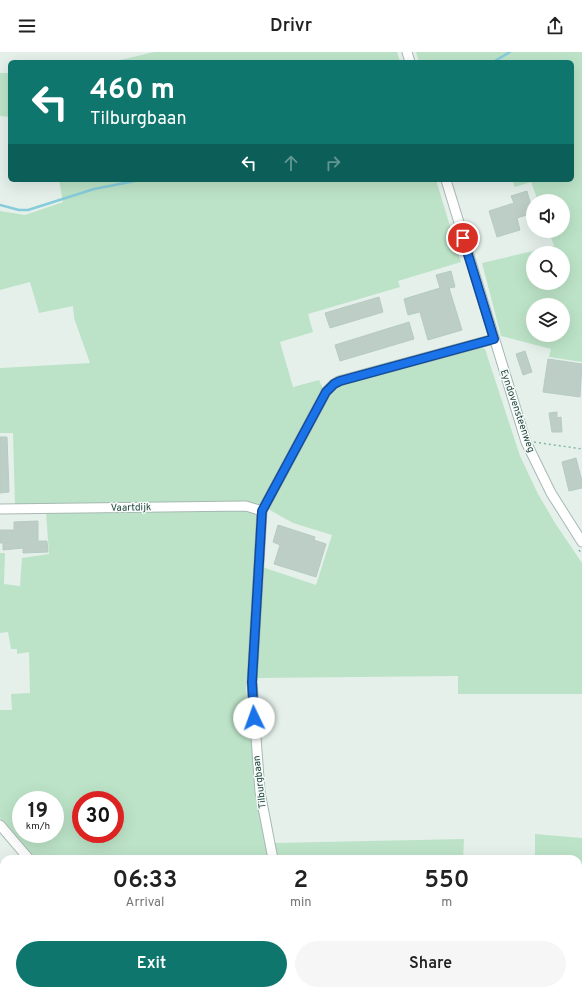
<!DOCTYPE html>
<html lang="en">
<head>
<meta charset="utf-8">
<style>
  body { margin:0; font-family:Overpass,sans-serif; background:#f6f6f6; color:#222; height:100vh; display:flex; flex-direction:column; font-size:15px; white-space:nowrap }
  * { box-sizing:border-box; margin:0 }
  p { font-size:13px; color:#767676 }
  .icon { flex:none; width:22px; height:22px; fill:none; stroke:currentColor; stroke-width:2; stroke-linecap:round; stroke-linejoin:round }
  .map { position:relative; flex:1; overflow:hidden }
  .drawer { position:absolute; left:0px; top:803px; width:582px; height:140px; display:flex; flex-direction:column; background:#fff; border-radius:12px 12px 0 0; box-shadow:0 4px 16px #0002 }
  .drawer>* { flex:none }
  .banner { position:absolute; left:8px; top:8px; width:566px; height:122px; border-radius:6px; box-shadow:0 4px 16px #0002; background:#0f766e; color:#fff; overflow:hidden }
  .fabs { position:absolute; left:526px; top:142px; display:grid; gap:8px }
  .fabs a { display:grid; place-items:center; width:44px; height:44px; border-radius:50%; background:#fff; box-shadow:0 4px 16px #0002; font-size:20px }
  .speed { position:absolute; left:12px; top:739px; display:flex; gap:8px; font-size:20px; font-weight:700; text-align:center }
  .speed>* { display:grid; place-content:center; width:52px; height:52px; border-radius:50%; background:#fff; box-shadow:0 4px 16px #0002; line-height:1 }
  .speed small { font-size:10px; font-weight:400 }
  .speed .limit { border:6px solid #d22; background:#fff; color:#111 }
  .pin { position:absolute; display:grid; place-items:center; width:34px; height:34px; color:#fff; margin:-17px; border:2px solid #fff; border-radius:50%; box-shadow:0 1px 4px #0007 }
  .me { position:absolute; width:44px; margin:-22px; rotate:357deg; stroke-linejoin:round; filter:drop-shadow(0 0 3px #0008) }
  .turn { display:flex; align-items:center; gap:14px; height:84px; padding:0 16px; font-size:18px }
  .turn .icon { width:52px; height:52px; stroke-width:2.5 }
  .turn b { display:block; font-size:28px; line-height:34px }
  .lanes { display:flex; align-items:center; height:38px; padding:0 16px; background:#0003; justify-content:center; gap:20px; direction:ltr }
  .lanes .off { opacity:.35 }
  .eta { display:flex; justify-content:space-evenly; align-items:center; height:68px; text-align:center }
  .eta b { font-size:24px; font-weight:600; line-height:28px }
  .cta { display:flex; gap:8px; margin-top:auto; padding:8px 16px }
  .cta a { flex:1; height:46px; border-radius:24px; background:#0f766e; color:#fff; font-size:16px; font-weight:600; line-height:46px; text-align:center }
  .cta a+a { background:#f6f6f6; color:#222 }
  header { display:flex; justify-content:space-between; align-items:center; height:52px; padding:0 16px; background:#fff; font-size:18px; font-weight:600 }
  .map>svg:first-child { display:block }
</style>
</head>
<body>
<header><svg class="icon" aria-label="menu" viewBox="0 0 24 24"><path d="M4 6h16M4 12h16M4 18h16"/></svg>Drivr<svg class="icon" aria-label="share" viewBox="0 0 24 24"><path d="M12 15V3M7 8l5-5 5 5M5 13v7h14v-7"/></svg></header>
<div class="map">
<svg width="582" height="943" viewBox="0 0 582 943">
  <rect width="100%" height="100%" fill="#e5f0eb"/>
  <g fill="#bce3c7" fill-rule="evenodd">
    <path d="M154,0h243l3,10h-288z"/>
    <path d="M416,0h166v310l-33,-5 2,-8 -50,-13 -19,-73 72,-17 -5,-15h14v-30h-25l-7,-19 -16,5 -3,-7h60v-118h-153zM533,201h30v30h-30zM533,253h30v30h-30z"/>
    <path d="M0,21h10v44l-10,-1z"/>
    <path d="M59,128h377l25,82 -63,19 2,6 -92,27 5,18 -33,10 13,45 26,-7 4,9 -64,118 -244,-2 -2,-72h-13v-65l90,-5 -16,-45 -1,-12 -34,7 -9,-31 -30,8v-79l25,4 38,-13z"/>
    <path d="M481,296l4,1 35,107 18,38 17,29 27,40v131h-124v-18l-202,2 6,-111 54,18 16,-50 -39,-12 -25,-14 60,-111 12,-12 9,-4z"/>
    <path d="M247,457l8,3 3,3 -12,173 11,114 12,57h-235l-34,-41v-108h12l-1,-16 19,-1 -1,-41 -12,2v-5h-6l-3,-17 -8,1v-80h5l-1,31 16,2 2,-28 27,-4 -3,-42zM21,748h34v34h-34zM81,748h34v34h-34z"/>
    <path d="M535,782l47,4v67h-2v23l-2,3v-72h-43z"/>
    <path d="M464,787l-1,20h-185l-4,-16z"/>
    <path d="M0,819h4v120h291l1,4h-296z"/>
  </g>
  <g fill="none" stroke-linecap="round" stroke-linejoin="round">
    <g stroke="#87ccdb" stroke-width="2.5">
      <path d="M493,10l17,-10"/>
      <path d="M0,153l19,5h9l66,-21 46,-9"/>
    </g>
  </g>
  <g fill="#bdcec7" stroke="#b6cbc3">
    <path d="M527,139l6,22 -16,5 3,12 -23,7 -8,-26 25,-8 -3,-7z"/>
    <path d="M451,219l4,16 -6,1 13,42 -34,10 -8,-28 -12,3 -4,-16 36,-11 -4,-13z"/>
    <path d="M379,245l4,15 -53,16 -5,-15z"/>
    <path d="M409,270l5,17 -74,22 -5,-16z"/>
    <path d="M525,299l7,21 -9,3 -7,-21z"/>
    <path d="M548,307l34,5 -2,33 -37,-5z"/>
    <path d="M557,360v6l4,-1 1,15h-10l-3,-19z"/>
    <path d="M0,385h7l2,55 -9,1z"/>
    <path d="M576,406l6,23v7l-13,3 -7,-29z"/>
    <path d="M38,469v20h9l1,11 -25,1v-5l-20,2v-7h-3v-13h14v-8z"/>
    <path d="M278,473l37,12 -1,3 12,4 -10,33 -42,-13 6,-19 -7,-3z"/>
  </g>
  <g fill="none" stroke-linecap="round" stroke-linejoin="round">
    <defs>
      <g id="minor">
        <path d="M407,0l3,10"/>
        <path d="M446,128l80,262 25,51 31,49"/>
        <path d="M0,457l246,-3 16,5"/>
        <path d="M0,773l29,34"/>
        <path d="M273,807l-13,-67 -8,-110 10,-171 64,-119 8,-8 5,-3 155,-42"/>
        <path d="M300,942l51,1"/>
        <path d="M352,943l59,-2 124,2"/>
      </g>
    </defs>
    <use href="#minor" stroke="#a6b9b3" stroke-width="11"/>
    <g stroke="#82b7a8" stroke-width="1.5" stroke-dasharray="2 3" stroke-linecap="butt">
      <path d="M534,390l48,7"/>
      <path d="M579,498l3,4"/>
    </g>
    <use href="#minor" stroke="#fff" stroke-width="9"/>
  </g>
  <g fill="none" stroke-linecap="round" stroke-linejoin="round">
    <defs>
      <path id="route" d="M254,666l-2,-36 10,-171 64,-119 8,-8 6,-3 154,-42 -31,-101"/>
    </defs>
    <use href="#route" stroke="#114b97" stroke-width="10"/>
    <use href="#route" stroke="#1a73e8" stroke-width="7"/>
  </g>
  <g text-anchor="middle" dominant-baseline="central" stroke-width="3" stroke-linejoin="round" paint-order="stroke">
    <g font-size="10" fill="#21453c" stroke="#f7fbf9">
      <text transform="translate(517 359) rotate(71)">Eyndovensteenweg</text>
      <text transform="translate(131 456) rotate(-1)">Vaartdijk</text>
      <text transform="translate(260 730) rotate(-97)">Tilburgbaan</text>
    </g>
  </g>
</svg>
<div class="fabs">
<a><svg class="icon" aria-label="sound" viewBox="0 0 24 24"><path d="M4 9h4l5-4v14l-5-4H4zM17 9q2 3 0 6"/></svg></a>
<a><svg class="icon" aria-label="search" viewBox="0 0 24 24"><circle cx="10" cy="10" r="6"/><path d="M15 15l6 6"/></svg></a>
<a><svg class="icon" aria-label="layers" viewBox="0 0 24 24"><path d="M12 4l9 5-9 5-9-5zM3 14l9 5 9-5"/></svg></a>
</div>
<div class="speed"><div>19<small>km/h</small></div><div class="limit">30</div></div>
<div class="pin" style="left:463px;top:186px;background:#d93025"><svg class="icon" aria-label="arrive" viewBox="0 0 24 24"><path d="M6 21V4h12l-3 4 3 4H6"/></svg></div>
<svg class="me" style="left:254px;top:666px" viewBox="-20 -20 40 40"><circle r="19" fill="#fff"/><path d="M0-13L10 11 0 6-10 11z" fill="#1a73e8"/></svg>
<div class="banner">
<div class="turn"><svg class="icon" aria-label="left" viewBox="0 0 24 24"><path d="M17 20v-9H6M10 6l-5 5 5 5"/></svg><div><b>460 m</b>Tilburgbaan</div></div>
<div class="lanes"><svg class="icon" aria-label="left" viewBox="0 0 24 24"><path d="M17 20v-9H6M10 6l-5 5 5 5"/></svg><svg class="icon off" aria-label="ahead" viewBox="0 0 24 24"><path d="M12 20V5M6 11l6-6 6 6"/></svg><svg class="icon off" aria-label="right" viewBox="0 0 24 24"><path d="M7 20v-9h11M14 6l5 5-5 5"/></svg></div>
</div>
<section class="drawer">
<div class="eta">
<div><b>06:33</b><p>Arrival</p></div>
<div><b>2</b><p>min</p></div>
<div><b>550</b><p>m</p></div>
</div>
<div class="cta"><a>Exit</a><a>Share</a></div>
</section>
</div>
</body>
</html>
